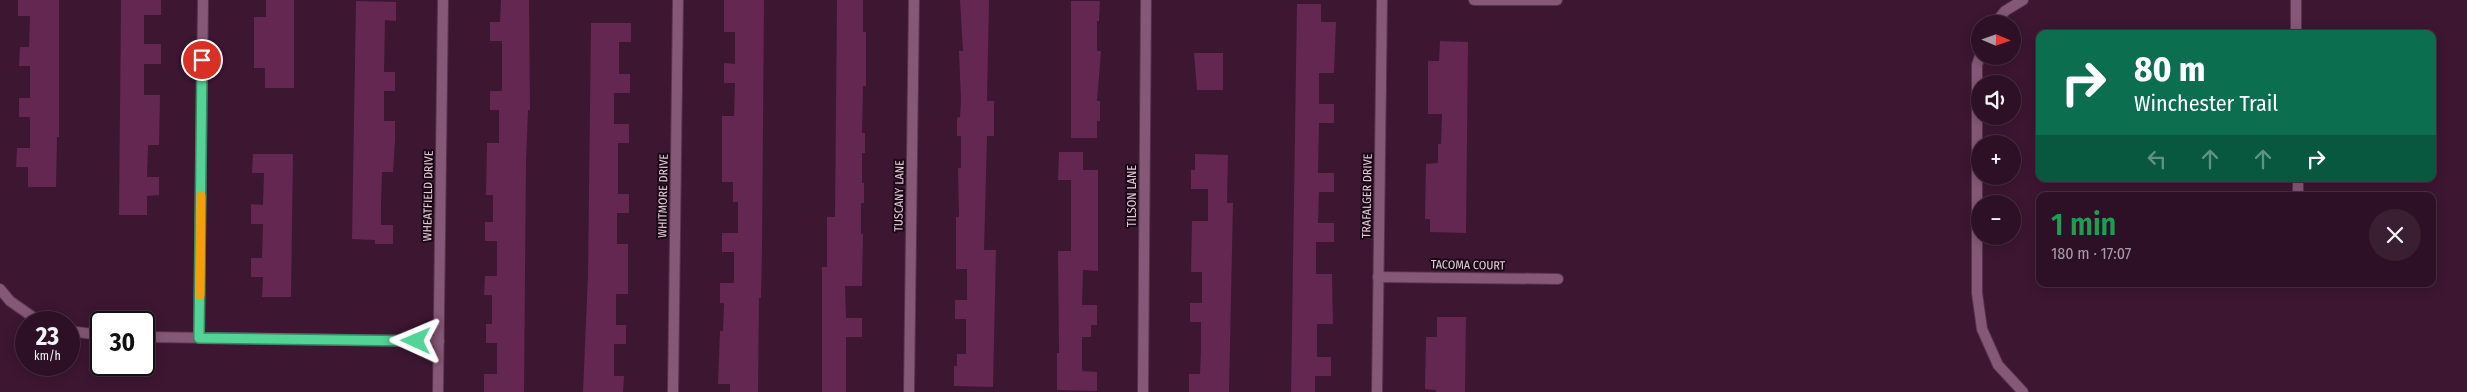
<!DOCTYPE html>
<html lang="en">
<head>
<meta charset="utf-8">
<style>
  body { margin:0; font-family:"Fira Sans Condensed",sans-serif; background:#3a1e32; color:#f1f3f6; height:100vh; display:flex; flex-direction:column; font-size:19px; white-space:nowrap }
  * { box-sizing:border-box; margin:0 }
  p { font-size:16px; color:#a79da7 }
  .icon { flex:none; width:28px; height:28px; fill:none; stroke:currentColor; stroke-width:2; stroke-linecap:round; stroke-linejoin:round }
  .map { position:relative; flex:1; overflow:hidden }
  .panel { position:absolute; left:2036px; top:192px; width:400px; height:95px; display:flex; flex-direction:column; background:#2e1026; border-radius:10px; box-shadow:0 2px 12px #0003,0 0 0 1px #493043 }
  .panel>* { flex:none }
  .guide { position:absolute; left:2036px; top:30px; width:400px; height:152px; border-radius:10px; box-shadow:0 2px 12px #0003,0 0 0 1px #493043; background:#0b6e4f; color:#fff; overflow:hidden }
  .needle { width:32px; rotate:92deg }
  .tools { position:absolute; left:1971px; top:15px; display:grid; gap:10px }
  .tools a { display:grid; place-items:center; width:50px; height:50px; border-radius:50%; background:#2e1026; box-shadow:0 2px 12px #0003,0 0 0 1px #493043; font-size:25px }
  .speed { position:absolute; left:15px; top:311px; display:flex; gap:10px; font-size:25px; font-weight:700; text-align:center }
  .speed>* { display:grid; place-content:center; width:65px; height:65px; border-radius:50%; background:#2e1026; box-shadow:0 2px 12px #0003,0 0 0 1px #493043; line-height:1 }
  .speed small { font-size:12px; font-weight:400 }
  .speed .limit { border:2px solid #111; border-radius:8px; background:#fff; color:#111 }
  .pin { position:absolute; display:grid; place-items:center; width:42px; height:42px; color:#fff; margin:-21px; border:2px solid #fff; border-radius:50%; box-shadow:0 1px 5px #0007 }
  .me { position:absolute; width:55px; margin:-28px; rotate:271deg; stroke-linejoin:round; filter:drop-shadow(0 0 4px #0008) }
  .turn { display:flex; align-items:center; gap:18px; height:105px; padding:0 15px; font-size:22px }
  .turn .icon { width:65px; height:65px; stroke-width:2.5 }
  .turn b { display:block; font-size:35px; line-height:42px }
  .lanes { display:flex; align-items:center; height:48px; padding:0 15px; background:#0003; justify-content:center; gap:25px; direction:ltr }
  .lanes .off { opacity:.35 }
  .round { display:grid; place-items:center; flex:none; width:52px; height:52px; border-radius:26px; background:#3a1e32 }
  .overview { display:flex; align-items:center; justify-content:space-between; height:85px; padding:0 15px }
  h1 { font-size:30px; font-weight:600; line-height:38px; color:#1e9e55 }
  .map>svg:first-child { display:block }
</style>
</head>
<body>
<div class="map">
<svg width="2467" height="392" viewBox="0 0 2467 392">
  <rect width="100%" height="100%" fill="#3d1632"/>
  <g fill="#632752">
    <path d="M18,0h41v137h-2l-1,50h-28v-20h-12l1,-19h13v-31h-11v-19h11v-32h-11l1,-19h9l1,-31h-12z"/>
    <path d="M121,0h40v15h-17v29h17v20h-17v31h16l-1,50h-11l-1,32h12v18l-12,1v19h-28z"/>
    <path d="M266,0h28v88h-29v-20h-11v-51h12z"/>
    <path d="M501,0h28l1,110h-2l-2,52 -2,230h-40v-18h13v-31h-11v-19h6v-29h-8l1,-19h12v-35h-12v-19h8v-27h-7l1,-52h12v-33h-9v-19h12v-50h-12v-19h10z"/>
    <path d="M724,0h40l-2,248 -1,50h-2l-1,94h-28v-8h-12l2,-53h3l1,-28h-4v-20h14v-31h-12v-19h16v-31h-5v-20h-11v-66h12l1,-33h-11v-20l11,1v-32h-11z"/>
    <path d="M837,0h26v32h3v54h-3l-1,47h3v20h-3v30h2v20h-3v31h2l-1,52h-17l1,32h16v19h-16v55h-24v-125h5v-50h8z"/>
    <path d="M960,0h29l-2,101h7v35h-7l-3,114h12l-3,137 -39,-1v-20h3v-12h9v-35h-11v-19h12v-31h-11v-52h3l-1,-49h3v-32h-4v-18l3,-1 1,-16 -2,-50h4z"/>
    <path d="M356,1l40,1v19l-11,-1 -1,52h11v19h-11v30h11v19l-2,32h-11l-1,33v20h12v19h-18v-4l-23,-1z"/>
    <path d="M1071,1h29l-1,20h-2v30h4l-4,50h3v20h-3v17h-26z"/>
    <path d="M1297,4h24v18h15l-2,51h-15v31h15v19h-15l-1,50h16v19h-15l-1,31h16v19h-18v32h16l1,50h-16v33h14v19h-16v16h-24z"/>
    <path d="M591,23h40v19h-12v32h11v19h-16v31h15v19h-11v51h11v19h-12v31h11v50h-12v31h10v19h-12v32h10l-1,16h-40l5,-117z"/>
    <path d="M1440,41l28,1 -2,191 -36,-1v-13h-5l1,-55 12,-1v-19h3l1,-30h-14v-53h11z"/>
    <path d="M1194,53h29v37h-26z"/>
    <path d="M1059,152h24v18h15v101l-15,-1 -1,35h15v20h-6v12h-9v34l15,1v19l-40,-1v-37h2l-1,-102h13v-71h-13z"/>
    <path d="M253,154h40l-2,143h-29l1,-20h-12v-19h11l1,-34h-12v-20l12,1 1,-32h-12z"/>
    <path d="M1195,154l33,1 -1,48h6l-4,189h-40v-18h11l1,-24v-28h-11v-19h12v-31h-11l1,-51h16v-32h-17v-19h4z"/>
    <path d="M1437,317h29l-1,75h-29v-2l-11,-1 1,-52h11z"/>
  </g>
  <g fill="none" stroke-linecap="round" stroke-linejoin="round">
    <defs>
      <g id="street">
        <path d="M1474,0h83"/>
        <path d="M2296,0v34"/>
        <path d="M1995,24l10,-13 18,-11"/>
        <path d="M1980,56l-3,9v228l5,36 16,36 25,27"/>
        <path d="M2298,179v17"/>
        <path d="M1378,277l180,2"/>
        <path d="M0,289l10,12 30,21"/>
        <path d="M69,331l32,4"/>
        <path d="M144,337l295,4"/>
        <path d="M199,338l4,-338"/>
        <path d="M438,392l5,-392"/>
        <path d="M673,392l5,-392"/>
        <path d="M909,392l5,-392"/>
        <path d="M1143,392l3,-392"/>
        <path d="M1377,392l5,-392"/>
      </g>
    </defs>
    <use href="#street" stroke="#58334d" stroke-width="12"/>
    <use href="#street" stroke="#855877" stroke-width="10"/>
  </g>
  <g fill="none" stroke-linecap="round" stroke-linejoin="round">
    <defs>
      <path id="route" d="M202,60l-3,278 217,3"/>
    </defs>
    <use href="#route" stroke="#368962" stroke-width="12"/>
    <use href="#route" stroke="#53d396" stroke-width="9"/>
    <path stroke="#f59e0b" stroke-width="9" d="M200,295l1,-99"/>
  </g>
  <g text-anchor="middle" dominant-baseline="central" stroke-width="4" stroke-linejoin="round" paint-order="stroke">
    <g font-size="12" fill="#e4cada" stroke="#1a0915">
      <text transform="translate(428 196) rotate(-89)">WHEATFIELD DRIVE</text>
      <text transform="translate(663 196) rotate(-89)">WHITMORE DRIVE</text>
      <text transform="translate(899 196) rotate(-89)">TUSCANY LANE</text>
      <text transform="translate(1132 196) rotate(-90)">TILSON LANE</text>
      <text transform="translate(1367 196) rotate(-89)">TRAFALGER DRIVE</text>
      <text transform="translate(1468 265) rotate(1)">TACOMA COURT</text>
    </g>
  </g>
</svg>
<div class="tools">
<a><svg class="needle" viewBox="-14 -14 28 28"><path d="M0-13l5 13h-10z" fill="#e53935"/><path d="M0 13l5-13h-10z" fill="#a79da7"/></svg></a>
<a><svg class="icon" aria-label="sound" viewBox="0 0 24 24"><path d="M4 9h4l5-4v14l-5-4H4zM17 9q2 3 0 6"/></svg></a>
<a>+</a>
<a>−</a>
</div>
<div class="speed"><div>23<small>km/h</small></div><div class="limit">30</div></div>
<div class="pin" style="left:202px;top:60px;background:#d93025"><svg class="icon" aria-label="arrive" viewBox="0 0 24 24"><path d="M6 21V4h12l-3 4 3 4H6"/></svg></div>
<svg class="me" style="left:416px;top:341px" viewBox="-20 -20 40 40"><path d="M0-17L14 15 0 8-14 15z" fill="#53d396" stroke="#fff" stroke-width="4"/></svg>
<div class="guide">
<div class="turn"><svg class="icon" aria-label="right" viewBox="0 0 24 24"><path d="M7 20v-9h11M14 6l5 5-5 5"/></svg><div><b>80 m</b>Winchester Trail</div></div>
<div class="lanes"><svg class="icon off" aria-label="left" viewBox="0 0 24 24"><path d="M17 20v-9H6M10 6l-5 5 5 5"/></svg><svg class="icon off" aria-label="ahead" viewBox="0 0 24 24"><path d="M12 20V5M6 11l6-6 6 6"/></svg><svg class="icon off" aria-label="ahead" viewBox="0 0 24 24"><path d="M12 20V5M6 11l6-6 6 6"/></svg><svg class="icon" aria-label="right" viewBox="0 0 24 24"><path d="M7 20v-9h11M14 6l5 5-5 5"/></svg></div>
</div>
<section class="panel">
<div class="overview"><div><h1>1 min</h1><p>180 m · 17:07</p></div><a class="round"><svg class="icon" aria-label="close" viewBox="0 0 24 24"><path d="M6 6l12 12M18 6L6 18"/></svg></a></div>
</section>
</div>
</body>
</html>
